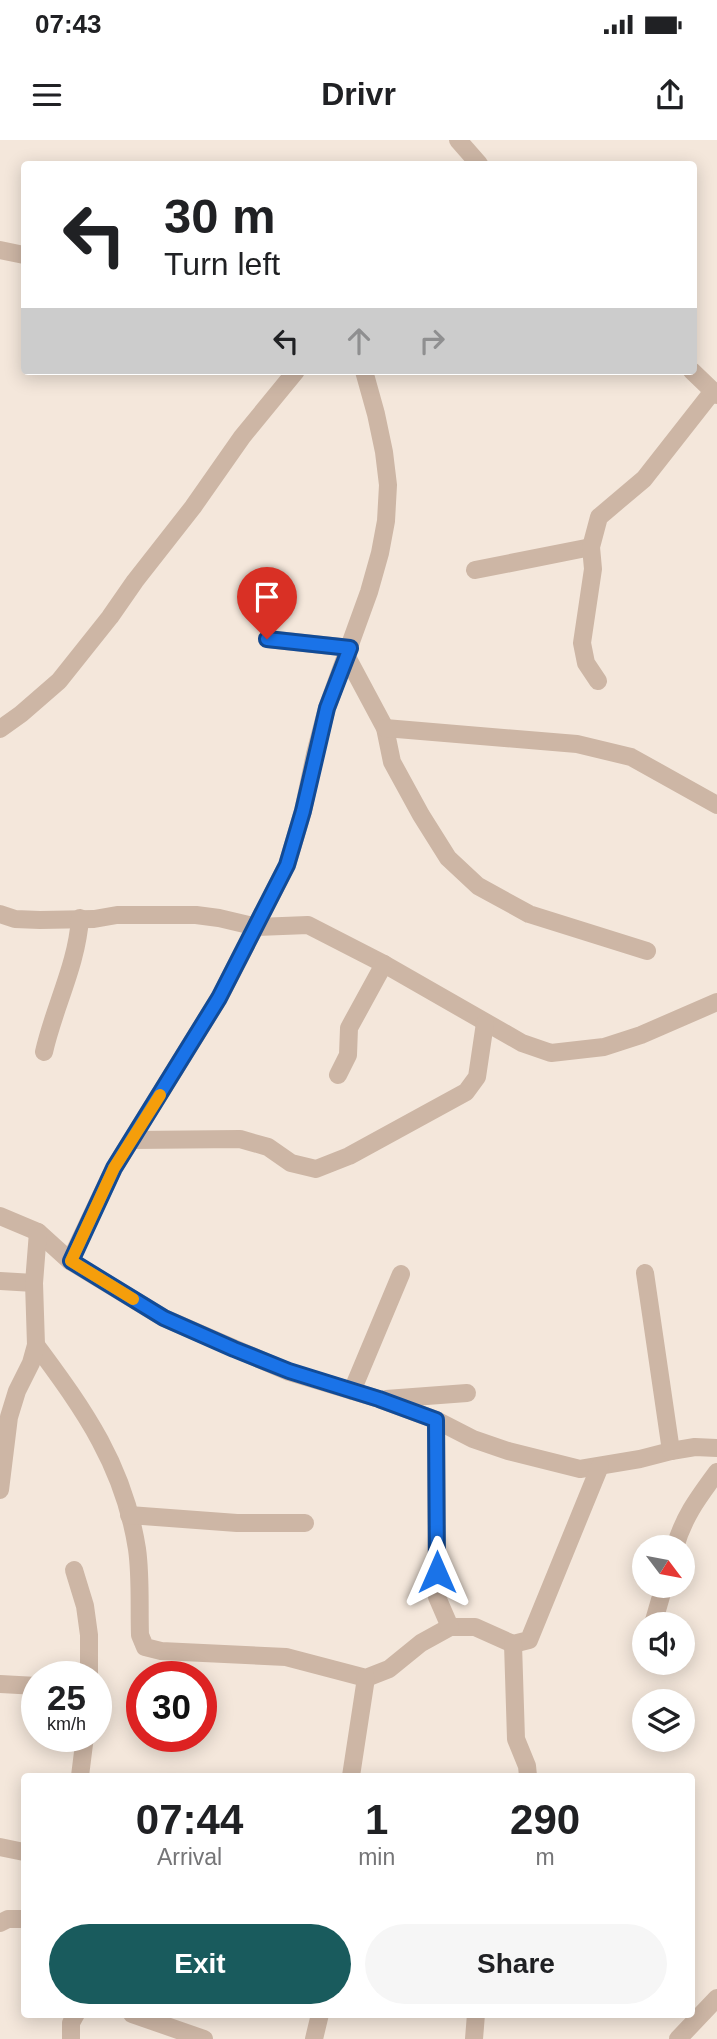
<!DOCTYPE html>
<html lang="en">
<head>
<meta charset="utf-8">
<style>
  body { margin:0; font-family:Arial,sans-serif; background:#f6f6f6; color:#202124; height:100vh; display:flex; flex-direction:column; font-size:26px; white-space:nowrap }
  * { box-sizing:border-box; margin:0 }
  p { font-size:23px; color:#757577 }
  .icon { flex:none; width:38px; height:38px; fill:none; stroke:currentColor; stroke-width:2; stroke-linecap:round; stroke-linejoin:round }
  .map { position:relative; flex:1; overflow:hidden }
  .drawer { position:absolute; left:21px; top:1633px; width:674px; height:245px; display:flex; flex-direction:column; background:#fff; border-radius:7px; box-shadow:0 4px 18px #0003 }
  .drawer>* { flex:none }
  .hud { position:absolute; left:21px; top:21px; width:676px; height:214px; border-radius:7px; box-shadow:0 4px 18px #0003; background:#fff; color:#202124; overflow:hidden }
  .needle { width:46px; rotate:122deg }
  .tools { position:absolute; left:632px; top:1395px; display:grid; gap:14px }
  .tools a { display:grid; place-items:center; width:63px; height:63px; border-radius:50%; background:#fff; box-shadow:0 4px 18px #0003; font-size:35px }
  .speed { position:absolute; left:21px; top:1521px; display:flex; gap:14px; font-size:35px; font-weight:700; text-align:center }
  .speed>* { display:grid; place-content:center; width:91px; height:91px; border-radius:50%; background:#fff; box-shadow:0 4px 18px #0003; line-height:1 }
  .speed small { font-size:18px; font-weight:400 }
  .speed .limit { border:10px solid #d22; background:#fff; color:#111 }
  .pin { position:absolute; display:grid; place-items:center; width:60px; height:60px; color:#fff; margin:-72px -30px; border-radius:50% 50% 50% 0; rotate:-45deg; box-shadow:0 0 7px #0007 }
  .pin .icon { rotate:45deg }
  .me { position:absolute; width:77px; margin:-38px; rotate:0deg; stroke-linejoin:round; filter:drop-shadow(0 0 5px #0008) }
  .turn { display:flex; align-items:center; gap:24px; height:147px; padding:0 28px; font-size:32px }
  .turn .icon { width:91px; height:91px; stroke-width:2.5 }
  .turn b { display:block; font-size:49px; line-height:60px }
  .lanes { display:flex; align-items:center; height:66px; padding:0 28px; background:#0003; justify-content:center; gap:35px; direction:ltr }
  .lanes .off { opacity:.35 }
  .eta { display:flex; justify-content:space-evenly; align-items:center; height:119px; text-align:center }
  .eta b { font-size:42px; font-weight:800; line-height:49px }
  .cta { display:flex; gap:14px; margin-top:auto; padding:14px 28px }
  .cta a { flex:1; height:80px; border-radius:42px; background:#195b5d; color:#fff; font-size:28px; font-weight:800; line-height:80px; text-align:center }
  .cta a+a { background:#f6f6f6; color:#202124 }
  .status { display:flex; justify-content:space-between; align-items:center; height:49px; padding:0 35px; background:#fff; direction:ltr }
  .status svg { height:19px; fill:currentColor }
  header { display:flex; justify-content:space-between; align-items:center; height:91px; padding:0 28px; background:#fff; font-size:32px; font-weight:800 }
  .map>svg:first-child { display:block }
</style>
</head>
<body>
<div class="status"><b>07:43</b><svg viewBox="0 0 49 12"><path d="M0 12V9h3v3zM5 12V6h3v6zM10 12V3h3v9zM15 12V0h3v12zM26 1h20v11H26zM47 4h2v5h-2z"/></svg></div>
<header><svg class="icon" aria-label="menu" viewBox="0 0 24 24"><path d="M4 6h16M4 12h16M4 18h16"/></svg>Drivr<svg class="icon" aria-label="share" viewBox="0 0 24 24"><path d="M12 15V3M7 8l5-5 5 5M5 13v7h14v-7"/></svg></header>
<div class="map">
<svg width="717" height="1899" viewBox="0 0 717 1899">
  <rect width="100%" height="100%" fill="#f4e7db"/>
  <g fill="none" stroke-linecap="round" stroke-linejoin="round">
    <g stroke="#cdb6a5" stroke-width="18">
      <path d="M0,110l24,5"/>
      <path d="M475,430l116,-23"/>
      <path d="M267,499l83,9"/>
      <path d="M347,517l38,71 7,34 29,53 27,43 30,28 51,28 118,37"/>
      <path d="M598,541l-12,-18 -4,-20 11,-74 -2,-22 8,-30 45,-38 69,-88"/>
      <path d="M385,588l192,16 54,13 86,48"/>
      <path d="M0,589l21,-15 38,-33 51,-64 25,-36 58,-74 49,-70 54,-66"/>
      <path d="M0,774l15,5 25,1 54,-1 23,-4h79l23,3 38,9 51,-2 76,39 138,79 29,10 53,-6 37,-12 76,-33"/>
      <path d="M44,912c10,-45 33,-87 36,-134"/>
      <path d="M338,935l10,-20 1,-27 35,-64"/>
      <path d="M132,1000l108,-1 28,8 23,16 25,6 33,-13 117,-64 11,-15 8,-54"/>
      <path d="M0,1076l38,16 32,29 94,57 125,54 90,27 57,21 37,19 35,12 72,18 60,-10 31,-8 24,-4 22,1"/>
      <path d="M70,1121l44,-93 105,-170 68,-133 16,-54 12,-57 12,-46 42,-116 11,-39 6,-32 2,-36 -4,-33 -8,-38 -12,-43"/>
      <path d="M645,1133l26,178"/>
      <path d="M0,1141l34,2"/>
      <path d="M36,1205c49,66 88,121 101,204 4,28 2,58 3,86l5,12 16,4 125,6 80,21 23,-9 32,-26 29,-16h25l38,17 16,-4 71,-174"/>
      <path d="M352,1251l49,-117"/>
      <path d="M386,1259l81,-6"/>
      <path d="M436,1280l1,177 13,30"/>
      <path d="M0,1350l9,-73 8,-26 14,-28 5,-18 -2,-62 4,-51"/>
      <path d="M129,1375l108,8h68"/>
      <path d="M675,1407c9,-31 23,-49 42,-75"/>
      <path d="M74,1430l11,36 4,29v41"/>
      <path d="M653,1484l11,-38"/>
      <path d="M513,1504l3,95 11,27 1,10"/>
      <path d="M0,1544l37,2"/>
      <path d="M80,1636l5,-40"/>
      <path d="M351,1636l15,-98"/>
      <path d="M0,1707l24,5"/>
      <path d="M0,1783l8,-4h16"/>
      <path d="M132,1874l72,25"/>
      <path d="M71,1899v-16l5,-9"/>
      <path d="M314,1899l6,-25"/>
      <path d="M474,1899l2,-25"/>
      <path d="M678,1899l39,-41"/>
    </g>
    <g stroke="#cdb6a5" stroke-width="18">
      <path d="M458,0l21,24"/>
      <path d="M692,231l25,24"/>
    </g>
  </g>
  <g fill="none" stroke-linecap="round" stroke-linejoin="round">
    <defs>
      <path id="route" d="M267,499l83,9 -23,60 -24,103 -16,54 -68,133 -105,170 -43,93 93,57 70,31 55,22 90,28 57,21 1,152"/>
    </defs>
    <use href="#route" stroke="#114b97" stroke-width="18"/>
    <use href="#route" stroke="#1a73e8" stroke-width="12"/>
    <path stroke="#f59e0b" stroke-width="12" d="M133,1159l-62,-38 43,-93 46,-73"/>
  </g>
</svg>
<div class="tools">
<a><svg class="needle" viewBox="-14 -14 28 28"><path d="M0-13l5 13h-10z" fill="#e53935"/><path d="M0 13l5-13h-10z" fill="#757577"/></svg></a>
<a><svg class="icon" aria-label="sound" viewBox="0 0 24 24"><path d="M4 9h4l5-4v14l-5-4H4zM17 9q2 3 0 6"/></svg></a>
<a><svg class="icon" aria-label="layers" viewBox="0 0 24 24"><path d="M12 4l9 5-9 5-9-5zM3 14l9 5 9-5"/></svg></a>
</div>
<div class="speed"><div>25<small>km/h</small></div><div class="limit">30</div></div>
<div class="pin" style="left:267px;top:499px;background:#d93025"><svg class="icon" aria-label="arrive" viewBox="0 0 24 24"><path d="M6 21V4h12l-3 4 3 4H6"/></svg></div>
<svg class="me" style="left:437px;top:1432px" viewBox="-20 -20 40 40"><path d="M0-17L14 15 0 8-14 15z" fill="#1a73e8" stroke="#fff" stroke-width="4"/></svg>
<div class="hud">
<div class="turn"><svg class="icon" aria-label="left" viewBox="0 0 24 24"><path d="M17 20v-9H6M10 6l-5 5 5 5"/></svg><div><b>30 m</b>Turn left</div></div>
<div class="lanes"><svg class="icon" aria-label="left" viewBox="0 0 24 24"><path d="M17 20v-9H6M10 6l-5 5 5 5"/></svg><svg class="icon off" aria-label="ahead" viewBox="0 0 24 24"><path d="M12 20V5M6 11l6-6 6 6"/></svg><svg class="icon off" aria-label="right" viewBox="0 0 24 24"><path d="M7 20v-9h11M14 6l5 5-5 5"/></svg></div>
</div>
<section class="drawer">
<div class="eta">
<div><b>07:44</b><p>Arrival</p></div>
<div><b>1</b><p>min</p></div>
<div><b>290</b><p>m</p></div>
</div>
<div class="cta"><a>Exit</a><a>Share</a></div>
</section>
</div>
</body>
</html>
